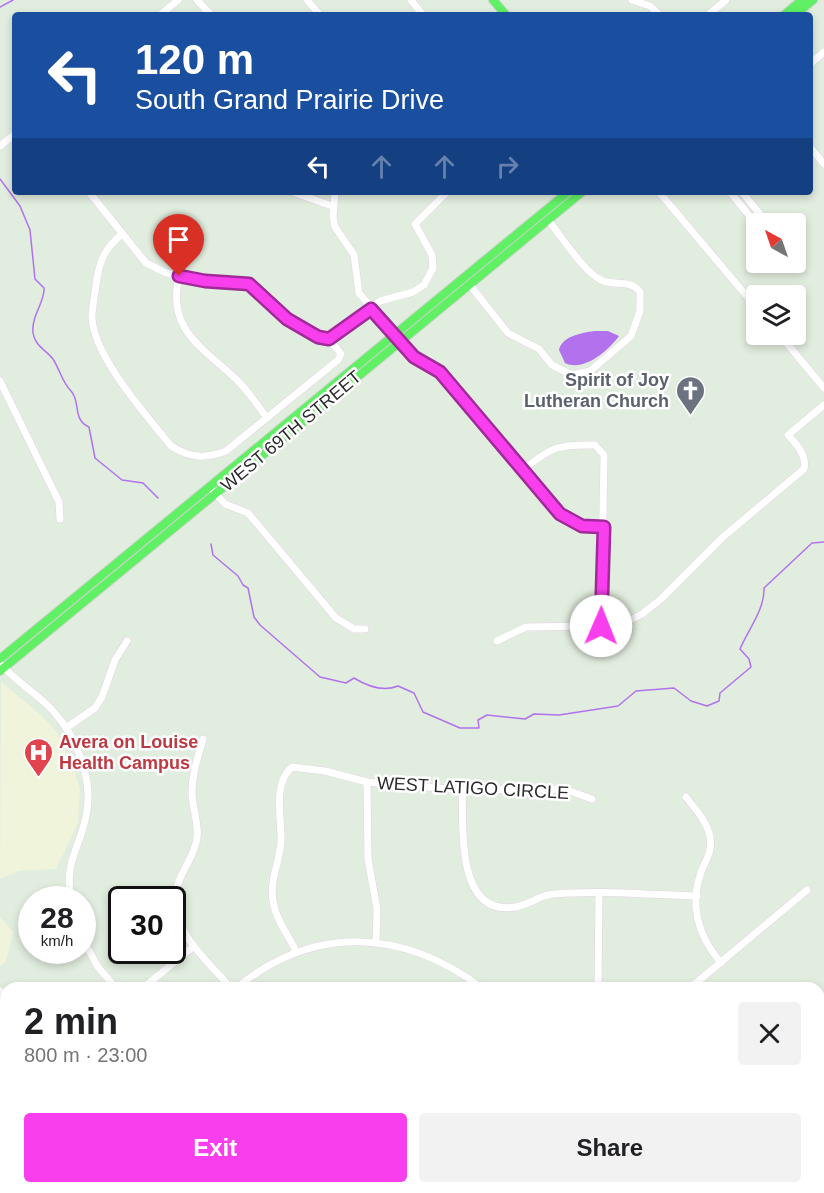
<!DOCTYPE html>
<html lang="en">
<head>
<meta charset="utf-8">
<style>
  body { margin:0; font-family:Helvetica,sans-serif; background:#f2f2f2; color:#202124; height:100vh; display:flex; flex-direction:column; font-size:22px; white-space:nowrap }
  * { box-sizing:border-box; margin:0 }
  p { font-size:20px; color:#757577 }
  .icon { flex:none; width:33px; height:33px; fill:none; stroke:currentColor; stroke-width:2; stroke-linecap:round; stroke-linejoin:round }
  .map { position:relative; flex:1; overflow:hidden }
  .sheet { position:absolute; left:0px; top:982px; width:825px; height:212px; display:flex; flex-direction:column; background:#fff; border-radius:18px 18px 0 0; box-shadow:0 3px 9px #0003 }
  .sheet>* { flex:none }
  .guide { position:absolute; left:12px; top:12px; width:801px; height:183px; border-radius:6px; box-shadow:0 3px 9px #0003; background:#1a4fa0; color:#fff; overflow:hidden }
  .needle { width:39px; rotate:320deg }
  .fabs { position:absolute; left:746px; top:213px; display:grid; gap:12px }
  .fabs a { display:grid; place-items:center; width:60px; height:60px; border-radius:6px; background:#fff; box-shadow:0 3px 9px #0003; font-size:30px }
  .speed { position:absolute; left:18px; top:886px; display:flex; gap:12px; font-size:30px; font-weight:700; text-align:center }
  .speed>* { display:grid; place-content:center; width:78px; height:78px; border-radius:50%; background:#fff; box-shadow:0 3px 9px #0003; line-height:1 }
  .speed small { font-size:15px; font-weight:400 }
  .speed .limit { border:3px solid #111; border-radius:9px; background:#fff; color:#111 }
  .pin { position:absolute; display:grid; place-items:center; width:51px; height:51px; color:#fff; margin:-62px -26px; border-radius:50% 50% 50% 0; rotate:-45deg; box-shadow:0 0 6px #0007 }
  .pin .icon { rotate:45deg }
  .me { position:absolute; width:66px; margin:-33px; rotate:1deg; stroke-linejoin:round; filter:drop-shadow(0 0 4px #0008) }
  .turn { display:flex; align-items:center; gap:21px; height:126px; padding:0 24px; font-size:27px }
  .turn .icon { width:78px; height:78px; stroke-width:2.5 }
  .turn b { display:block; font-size:42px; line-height:51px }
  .lanes { display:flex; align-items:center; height:57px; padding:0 24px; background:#0003; justify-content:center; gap:30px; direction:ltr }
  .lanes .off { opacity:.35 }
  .round { display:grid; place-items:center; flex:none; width:63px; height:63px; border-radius:6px; background:#f2f2f2 }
  .overview { display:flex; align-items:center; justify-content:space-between; height:102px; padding:0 24px }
  h1 { font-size:36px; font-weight:600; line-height:45px }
  .action { display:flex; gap:12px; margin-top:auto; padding:12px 24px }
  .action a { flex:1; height:69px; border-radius:6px; background:#f93fed; color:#fff; font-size:24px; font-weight:600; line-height:69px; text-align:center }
  .action a+a { background:#f2f2f2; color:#202124 }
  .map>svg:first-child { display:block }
</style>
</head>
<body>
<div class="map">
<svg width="824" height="1193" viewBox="0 0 824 1193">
  <rect width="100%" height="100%" fill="#e1edde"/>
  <g fill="#eff4db">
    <path d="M1,682l39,32 16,17 17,34 7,24 -2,34 -22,46 -37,2 -19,8z"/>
    <path d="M0,917l13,15 -7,29 -6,5z"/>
  </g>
  <path fill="#b272ee" d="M594,331h14l11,5c-11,15 -35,36 -54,27l-6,-13c3,-14 23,-17 35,-19z"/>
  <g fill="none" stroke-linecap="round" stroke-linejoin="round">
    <g stroke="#b272ee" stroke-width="1.5">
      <path d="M0,7l13,-7"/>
      <path d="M0,179l20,27 10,24 5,49 9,9c1,14 -13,28 -11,45 2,13 13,17 20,26 7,11 9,23 18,32 10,10 1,29 18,36l6,31 27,22 21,3 15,15"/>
      <path d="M211,544l2,11 25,21 5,9 5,3 6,29 6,8 60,52 26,6 8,-5c13,8 29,14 44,8l16,7 9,19 37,16h19l-1,-8 9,-5 38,4 9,-5 25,1 59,-9 18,-15 38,-3 17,13 16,5 12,-5 1,-8 31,-26 -2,-8 -9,-10c8,-19 25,-40 24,-61l48,-45 12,-1"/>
    </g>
    <defs>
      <g id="minor">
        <path d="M197,0l14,15"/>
        <path d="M307,0l13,15"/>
        <path d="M411,0l12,15"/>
        <path d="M632,0l18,6 10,9"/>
        <path d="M160,15l18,-15"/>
        <path d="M708,15l18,-15"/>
        <path d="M810,64l14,-12"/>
        <path d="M0,146l15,-12"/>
        <path d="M810,147l14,17"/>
        <path d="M89,192l57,71 18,9 15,4 70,8 9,6 29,29 31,18 11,2"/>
        <path d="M293,192l39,14"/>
        <path d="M335,192l-2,25 2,10 19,28 5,38 54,64 27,15 120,142 22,12 22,1"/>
        <path d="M659,192l97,115"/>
        <path d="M730,192l26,32"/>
        <path d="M742,192l26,32"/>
        <path d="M122,234c-18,15 -23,28 -26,51 -1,10 -4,22 -4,32 1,39 55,99 79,129 19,12 34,13 55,5l112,-91 3,-6 -12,-15"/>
        <path d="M795,262v-1"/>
        <path d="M179,276c-13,55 25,72 59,105 11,11 20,25 29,37"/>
        <path d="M470,285l38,48 31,16 13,16 20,10 18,-4 41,-35 9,-25v-19c-11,-14 -24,-5 -39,-12 -18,-9 -39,-43 -53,-60"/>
        <path d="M779,334l45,54"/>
        <path d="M329,339l51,-38 33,-9 11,-7 9,-17 -1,-13 -17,-31 32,-32"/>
        <path d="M0,381l59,121 1,17"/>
        <path d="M523,470c28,-23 36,-26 72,-25l9,10 -3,171"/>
        <path d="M213,491l12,13 23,9 88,105 18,11h11"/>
        <path d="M497,641l29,-14 75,-1 24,-3 17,-9 19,-15 62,-62 81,-68c3,-14 -7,-24 -16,-34l36,-30"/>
        <path d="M2,665c15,18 35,28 51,46 24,26 41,70 33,105 -7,35 -22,45 -15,84"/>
        <path d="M66,728l29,-20 7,-11 13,-37 12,-19"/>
        <path d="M203,739c-5,17 -11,35 -11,54 0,15 7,29 5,45 -2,17 -14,30 -19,46 -13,43 28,75 53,104"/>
        <path d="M367,782l1,77 9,50 -1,34"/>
        <path d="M462,790c2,36 -7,127 53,117 14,-2 24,-12 39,-13 47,-4 96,1 143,2"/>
        <path d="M686,797c9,12 21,24 24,40 3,13 -4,23 -9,35 -12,34 -2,65 20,91"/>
        <path d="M82,938l16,29 18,21"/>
        <path d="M296,952c-6,-15 -19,-30 -22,-46 -6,-23 5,-41 7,-64 1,-23 -9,-58 11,-75l33,4 42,11 95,8 102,-1 28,10"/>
        <path d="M555,987l20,1"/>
        <path d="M143,988l51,-42"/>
        <path d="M236,988c79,-64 167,-59 246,0"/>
        <path d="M598,988l1,-94"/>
        <path d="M690,988l117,-98"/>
        <path d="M0,991l6,5"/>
        <path d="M819,1066l5,-1"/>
        <path d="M0,1164l6,-5"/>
        <path d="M651,1188l4,5"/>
        <path d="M222,1193l1,-5"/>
        <path d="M310,1193l5,-5"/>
        <path d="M442,1193l7,-5"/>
        <path d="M710,1193l6,-5"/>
      </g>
      <g id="major">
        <path d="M493,0l13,15"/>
        <path d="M784,15l18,-15"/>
        <path d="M795,15l18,-15"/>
        <path d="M0,659l568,-467"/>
        <path d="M0,671l582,-479"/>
      </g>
    </defs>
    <use href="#minor" stroke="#e4d3e3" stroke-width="8"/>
    <use href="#major" stroke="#d0d0d0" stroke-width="10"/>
    <use href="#minor" stroke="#fff" stroke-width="7"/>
    <use href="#major" stroke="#60f063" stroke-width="8"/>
  </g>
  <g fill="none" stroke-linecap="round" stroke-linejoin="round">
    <defs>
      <path id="route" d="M179,276l26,5 44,3 38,35 31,18 11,2 42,-30 43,48 26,15 120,142 22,12 22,1 -3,99"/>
    </defs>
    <use href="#route" stroke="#a2299a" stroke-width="15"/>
    <use href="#route" stroke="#f93fed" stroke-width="10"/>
  </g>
  <defs>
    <symbol id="church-pin" viewBox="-11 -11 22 30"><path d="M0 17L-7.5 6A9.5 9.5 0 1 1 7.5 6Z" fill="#6b7280" stroke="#fff"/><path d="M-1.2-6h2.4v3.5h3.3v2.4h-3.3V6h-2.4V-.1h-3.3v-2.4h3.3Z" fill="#fff"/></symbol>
    <symbol id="hospital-pin" viewBox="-11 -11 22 30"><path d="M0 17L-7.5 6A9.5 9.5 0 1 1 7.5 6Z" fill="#e0444e" stroke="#fff"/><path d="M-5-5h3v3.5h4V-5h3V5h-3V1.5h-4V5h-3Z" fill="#fff"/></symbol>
  </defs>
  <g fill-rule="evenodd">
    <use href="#church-pin" x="674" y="374" width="33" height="45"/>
    <use href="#hospital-pin" x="22" y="736" width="33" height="45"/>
  </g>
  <g text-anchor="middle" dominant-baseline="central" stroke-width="5" stroke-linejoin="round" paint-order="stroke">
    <g font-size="18" font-weight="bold" fill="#5b616d" stroke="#fff" text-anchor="end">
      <text x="669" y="380">Spirit of Joy<tspan x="669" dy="21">Lutheran Church</tspan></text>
    </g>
    <g font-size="18" fill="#2b2b2b" stroke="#fff">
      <text transform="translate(291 431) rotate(-40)">WEST 69TH STREET</text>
      <text transform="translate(473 788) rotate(3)">WEST LATIGO CIRCLE</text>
    </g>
    <g font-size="18" font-weight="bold" fill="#be3a42" stroke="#fff" text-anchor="start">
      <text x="59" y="742">Avera on Louise<tspan x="59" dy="21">Health Campus</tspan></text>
    </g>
  </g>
</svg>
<div class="fabs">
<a><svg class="needle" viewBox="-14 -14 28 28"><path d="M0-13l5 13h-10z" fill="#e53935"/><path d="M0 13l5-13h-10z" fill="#757577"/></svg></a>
<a><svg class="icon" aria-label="layers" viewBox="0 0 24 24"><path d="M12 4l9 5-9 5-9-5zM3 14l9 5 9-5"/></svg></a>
</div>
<div class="speed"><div>28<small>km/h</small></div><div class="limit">30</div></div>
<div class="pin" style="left:179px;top:276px;background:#d93025"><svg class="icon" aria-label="arrive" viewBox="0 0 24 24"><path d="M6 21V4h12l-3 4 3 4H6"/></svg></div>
<svg class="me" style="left:601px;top:626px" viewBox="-20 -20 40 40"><circle r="19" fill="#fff"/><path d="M0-13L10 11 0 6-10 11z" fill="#f93fed"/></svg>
<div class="guide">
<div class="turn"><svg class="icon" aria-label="left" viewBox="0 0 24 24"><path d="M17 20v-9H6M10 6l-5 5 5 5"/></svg><div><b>120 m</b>South Grand Prairie Drive</div></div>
<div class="lanes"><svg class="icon" aria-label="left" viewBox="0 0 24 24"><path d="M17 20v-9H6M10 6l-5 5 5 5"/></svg><svg class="icon off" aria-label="ahead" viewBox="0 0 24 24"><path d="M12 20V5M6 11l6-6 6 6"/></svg><svg class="icon off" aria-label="ahead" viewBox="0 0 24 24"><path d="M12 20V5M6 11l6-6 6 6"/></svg><svg class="icon off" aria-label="right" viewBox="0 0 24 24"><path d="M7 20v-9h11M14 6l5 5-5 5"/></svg></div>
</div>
<section class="sheet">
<div class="overview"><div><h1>2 min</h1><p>800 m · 23:00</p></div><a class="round"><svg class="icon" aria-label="close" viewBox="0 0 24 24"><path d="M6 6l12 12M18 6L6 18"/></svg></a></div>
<div class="action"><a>Exit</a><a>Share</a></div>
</section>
</div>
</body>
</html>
